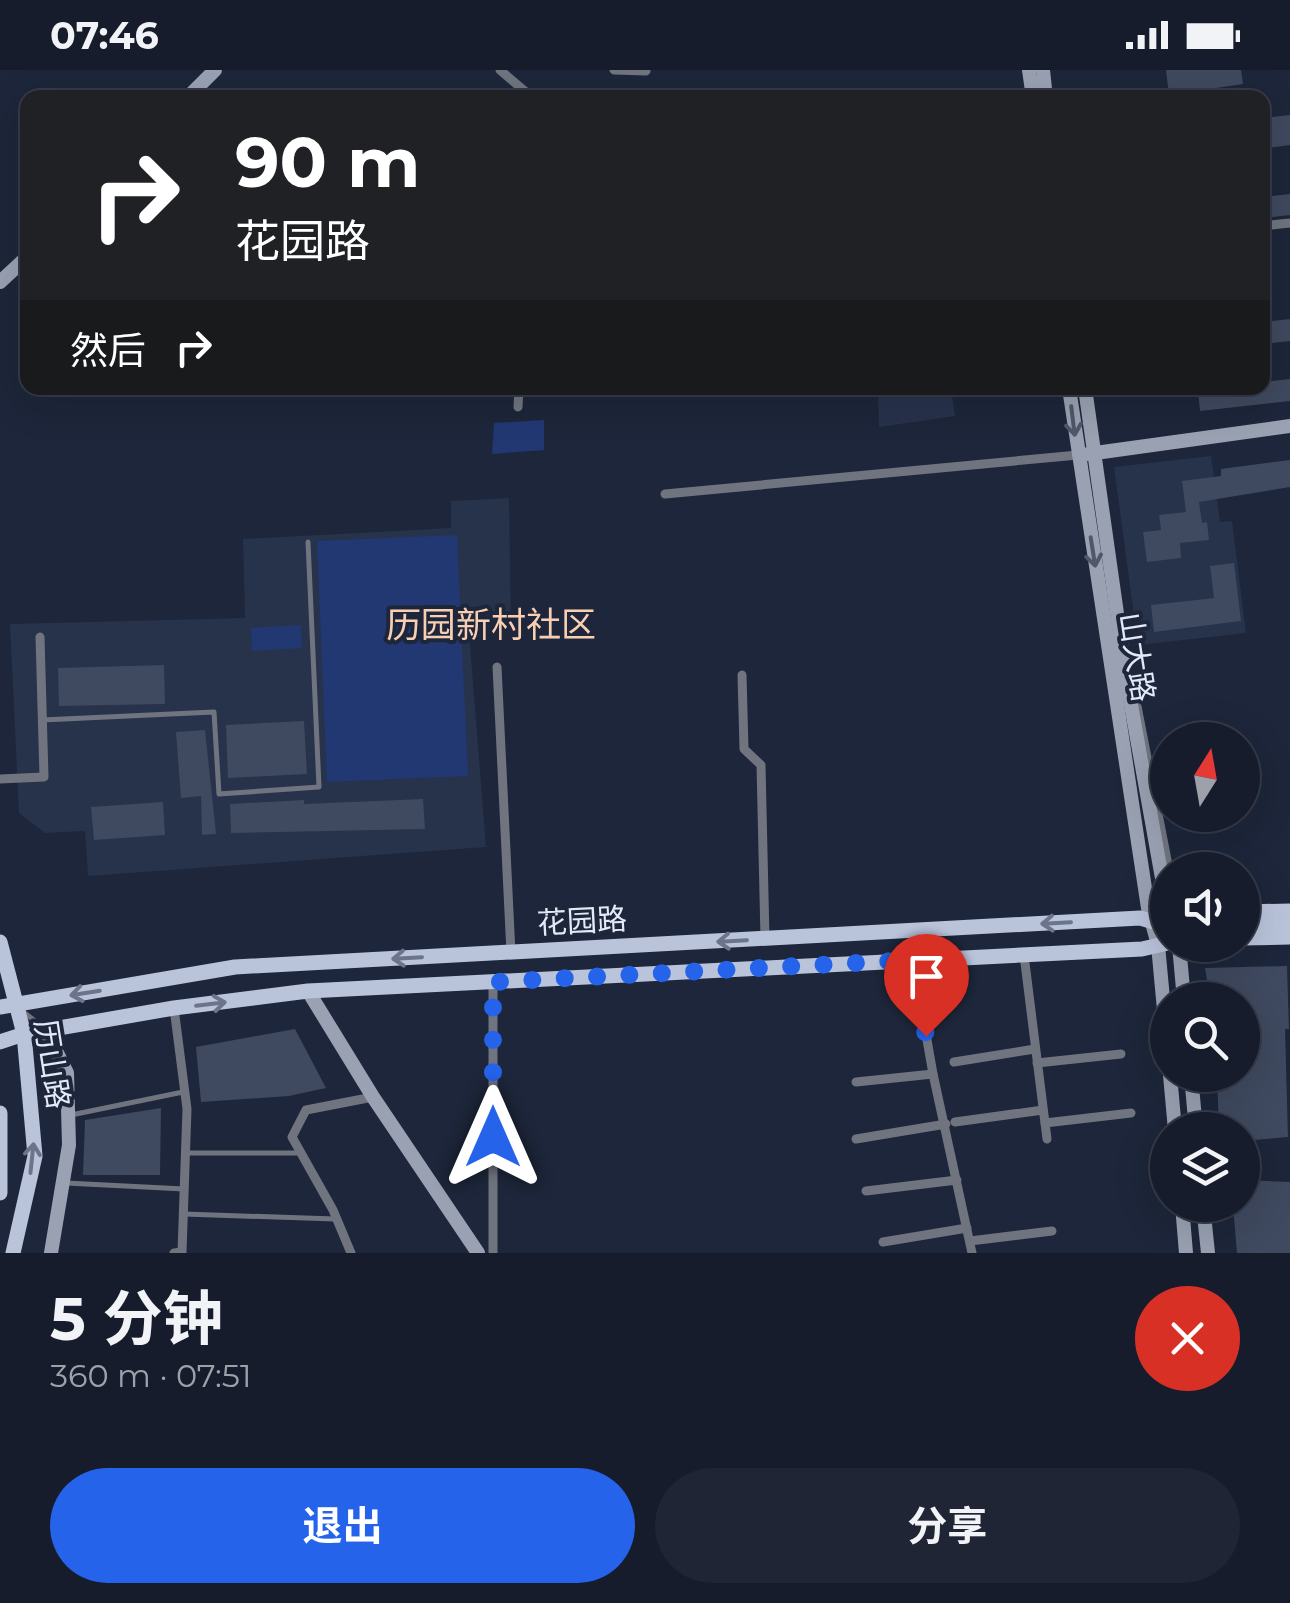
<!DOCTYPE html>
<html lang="zh">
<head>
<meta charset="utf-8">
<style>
  body { margin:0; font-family:Montserrat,"Noto Sans SC",sans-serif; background:#1f2534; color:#f1f3f6; height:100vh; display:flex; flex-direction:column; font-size:38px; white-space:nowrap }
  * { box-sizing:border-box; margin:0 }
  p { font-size:32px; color:#9ea1a9 }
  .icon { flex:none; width:55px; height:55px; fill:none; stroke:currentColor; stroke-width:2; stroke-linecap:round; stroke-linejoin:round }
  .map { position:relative; height:1183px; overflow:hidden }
  .details { display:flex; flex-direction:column; background:#161c2c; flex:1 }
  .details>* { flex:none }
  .hud { position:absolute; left:20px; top:20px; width:1250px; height:305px; border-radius:20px; box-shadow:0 10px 40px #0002,0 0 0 2px #353a48; background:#202124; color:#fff; overflow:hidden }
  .needle { width:65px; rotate:11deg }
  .fabs { position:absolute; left:1150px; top:652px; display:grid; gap:20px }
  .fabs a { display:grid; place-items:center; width:110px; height:110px; border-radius:50%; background:#161c2c; box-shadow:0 10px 40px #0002,0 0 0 2px #353a48; font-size:50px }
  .pin { position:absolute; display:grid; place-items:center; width:85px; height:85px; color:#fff; margin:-102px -42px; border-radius:50% 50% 50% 0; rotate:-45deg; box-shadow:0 0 10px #0007 }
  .pin .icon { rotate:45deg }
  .me { position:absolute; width:110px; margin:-55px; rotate:0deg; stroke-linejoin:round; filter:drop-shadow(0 0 8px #0008) }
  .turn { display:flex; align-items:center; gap:35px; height:210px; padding:0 50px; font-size:45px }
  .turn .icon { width:130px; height:130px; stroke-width:2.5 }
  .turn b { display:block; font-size:70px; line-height:85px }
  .then { display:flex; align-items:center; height:95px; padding:0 50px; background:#0003; gap:20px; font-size:38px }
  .round { display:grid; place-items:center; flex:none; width:105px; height:105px; border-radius:52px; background:#1f2534 }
  .summary { display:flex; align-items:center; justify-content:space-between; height:170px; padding:0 50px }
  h1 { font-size:60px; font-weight:700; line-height:75px }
  .primary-button { display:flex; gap:20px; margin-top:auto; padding:20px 50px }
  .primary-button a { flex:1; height:115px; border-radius:60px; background:#2563eb; color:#fff; font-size:40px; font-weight:700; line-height:115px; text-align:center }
  .primary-button a+a { background:#1f2534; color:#f1f3f6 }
  .status { display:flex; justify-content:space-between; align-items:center; height:70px; padding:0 50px; background:#161c2c; direction:ltr }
  .status svg { height:28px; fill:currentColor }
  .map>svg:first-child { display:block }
</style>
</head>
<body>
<div class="status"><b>07:46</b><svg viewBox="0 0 49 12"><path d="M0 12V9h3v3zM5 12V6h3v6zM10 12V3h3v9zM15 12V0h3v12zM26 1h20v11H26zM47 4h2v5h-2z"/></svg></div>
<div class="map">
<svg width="1290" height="1183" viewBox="0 0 1290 1183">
  <rect width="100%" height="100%" fill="#1d263a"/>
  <g fill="#27324b">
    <path d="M878,318h73l4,28 -76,11z"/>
    <path d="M1211,386l9,66 12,-1 14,112 -108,12 -24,-178z"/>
    <path d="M509,428l2,130 -42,4 17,215 -398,29 -3,-45 -40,2 -26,-20 -9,-189 235,-6 -2,-79 208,-11v-27z"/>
  </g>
  <g fill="#223873">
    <path d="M544,350v30l-52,4 2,-31z"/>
    <path d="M457,465l11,241 -141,6 -10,-241z"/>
    <path d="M301,555l1,23 -50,3 -1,-23z"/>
  </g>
  <g fill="#3f495f">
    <path d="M1166,0h75l2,14 -74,11z"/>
    <path d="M1290,45v30l-28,4v-31z"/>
    <path d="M1290,124v21l-28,3v-21z"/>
    <path d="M1290,249v22l-28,3v-22z"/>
    <path d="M1290,309v22l-90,10 -2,-21 64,-2v-6z"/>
    <path d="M1290,390v27l-91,15 3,21 5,-1 2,18 -29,3 1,15 -34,4 -4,-30 18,-2 -2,-15 27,-3 -4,-31 39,-5v-7z"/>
    <path d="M1234,493l7,58 -87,11 -3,-27 63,-7 -4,-32z"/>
    <path d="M164,595l1,39 -106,2 -1,-38z"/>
    <path d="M304,651l3,53 -79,4 -2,-53z"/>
    <path d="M205,660l11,104 -14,1 -1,-39 -20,2 -5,-66z"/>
    <path d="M423,729l2,30 -194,4 -1,-29 74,-4v4z"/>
    <path d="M163,732l2,33 -71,5 -3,-33z"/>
    <path d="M1287,896l2,63h-4l3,108 -46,4v-11h-23l-2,-55h25v-75h-32l-5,-32z"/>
    <path d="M295,959l31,59 -37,8 -88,6 -5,-55z"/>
    <path d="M161,1038l-1,67h-77l2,-55z"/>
    <path d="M1242,1110l48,2v71h-53l-4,-48h9z"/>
  </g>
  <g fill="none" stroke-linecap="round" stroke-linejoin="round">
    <g stroke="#6f747f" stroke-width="5">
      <path d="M42,650l172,-8 5,82 100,-7 -11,-245"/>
      <path d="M21,940l19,15"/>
      <path d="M71,1045l112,-23"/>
      <path d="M186,1083h115"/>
      <path d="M66,1113l118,6"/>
      <path d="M184,1144l151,5"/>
    </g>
    <g stroke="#6f747f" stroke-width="9">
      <path d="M500,0l27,23v5"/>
      <path d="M614,0l32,1"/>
      <path d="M1262,156l28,-3"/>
      <path d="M518,337l1,-19"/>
      <path d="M665,424l413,-39"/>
      <path d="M497,597l14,286"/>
      <path d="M742,605l2,74 17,16 4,174"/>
      <path d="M1135,626l34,174"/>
      <path d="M0,709l44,-2 -4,-140"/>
      <path d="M1024,885l23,184"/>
      <path d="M913,890l20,114 39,179"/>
      <path d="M954,992l81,-13"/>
      <path d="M1037,993l84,-9"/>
      <path d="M856,1012l77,-8"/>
      <path d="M955,1052l88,-12"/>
      <path d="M1045,1053l86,-10"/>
      <path d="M856,1069l90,-15"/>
      <path d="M866,1121l91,-11"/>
      <path d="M970,1171l82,-10"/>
      <path d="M883,1172l84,-14"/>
      <path d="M174,1183l8,-1 5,-143 -13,-101"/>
      <path d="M351,1183l-18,-43 -41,-73 14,-27 67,-13"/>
      <path d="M493,1183v-271"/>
    </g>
    <g stroke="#99a1b2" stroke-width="14">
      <path d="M1029,0l4,28"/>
      <path d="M1043,0l3,28"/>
      <path d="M187,28l28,-28"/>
      <path d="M0,212l28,-26"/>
      <path d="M1069,318l79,520 10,37 10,108"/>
      <path d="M1085,318l41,289 41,229"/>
      <path d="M1088,384l202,-28"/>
      <path d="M1179,875l5,55"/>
      <path d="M308,921l65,106 105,156"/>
      <path d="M46,961l21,42 2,72 -18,108"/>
      <path d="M1170,1005l5,55"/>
      <path d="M1191,1005l5,55"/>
      <path d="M1182,1135l4,48"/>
      <path d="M1203,1135l5,48"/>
    </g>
    <g stroke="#b9c3da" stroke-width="15">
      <path d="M1166,828l2,2"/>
      <path d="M1242,842l48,-1"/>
      <path d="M1242,857l48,-2"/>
      <path d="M1242,868l48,-1"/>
      <path d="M0,872l24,92 11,122 -22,97"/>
      <path d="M0,937l235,-40 905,-49 28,8"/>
      <path d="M0,972l24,-8 150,-26 134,-17 834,-42 26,-6"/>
      <path d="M0,1043v80"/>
    </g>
  </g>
  <defs><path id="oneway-shaft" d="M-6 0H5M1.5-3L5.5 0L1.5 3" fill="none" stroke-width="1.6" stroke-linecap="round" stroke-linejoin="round" transform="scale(2.5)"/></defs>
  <g stroke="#4f576a">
    <use href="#oneway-shaft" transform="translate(1073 351) rotate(83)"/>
    <use href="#oneway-shaft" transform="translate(1093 482) rotate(81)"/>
  </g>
  <g stroke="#6b748a">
    <use href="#oneway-shaft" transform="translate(1056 853) rotate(177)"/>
    <use href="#oneway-shaft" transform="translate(732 871) rotate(177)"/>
    <use href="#oneway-shaft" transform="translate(407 888) rotate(177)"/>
    <use href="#oneway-shaft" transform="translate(85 923) rotate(171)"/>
    <use href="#oneway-shaft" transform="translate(211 934) rotate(-7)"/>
    <use href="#oneway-shaft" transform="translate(32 1088) rotate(-84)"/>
  </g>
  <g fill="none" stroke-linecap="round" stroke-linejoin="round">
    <path stroke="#2563eb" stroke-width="18" stroke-dasharray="0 32.4" d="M493,1067v-155l419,-22 14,76"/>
  </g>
  <g text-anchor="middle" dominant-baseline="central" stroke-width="8" stroke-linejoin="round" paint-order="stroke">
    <g font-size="30" fill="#e2e9f7" stroke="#1d263a">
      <text transform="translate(1137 587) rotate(81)">山大路</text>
      <text transform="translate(582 851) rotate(-3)">花园路</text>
      <text transform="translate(52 994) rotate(81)">历山路</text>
    </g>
    <g font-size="35" fill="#f9cfb3" stroke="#1d263a">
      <text x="491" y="554">历园新村社区</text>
    </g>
  </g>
</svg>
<div class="fabs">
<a><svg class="needle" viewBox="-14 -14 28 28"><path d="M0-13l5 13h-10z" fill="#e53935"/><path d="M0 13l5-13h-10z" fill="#9ea1a9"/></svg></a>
<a><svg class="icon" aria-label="sound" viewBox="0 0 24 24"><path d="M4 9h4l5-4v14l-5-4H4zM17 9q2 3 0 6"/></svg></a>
<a><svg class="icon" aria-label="search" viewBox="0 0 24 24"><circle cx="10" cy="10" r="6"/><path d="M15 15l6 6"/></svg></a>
<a><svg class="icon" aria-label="layers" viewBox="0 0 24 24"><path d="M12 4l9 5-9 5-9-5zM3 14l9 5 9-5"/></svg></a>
</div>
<div class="pin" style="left:926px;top:966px;background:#d93025"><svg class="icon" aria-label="arrive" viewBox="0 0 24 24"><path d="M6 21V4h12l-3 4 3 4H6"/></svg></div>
<svg class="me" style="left:493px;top:1067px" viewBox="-20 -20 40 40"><path d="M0-17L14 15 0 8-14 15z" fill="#2563eb" stroke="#fff" stroke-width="4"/></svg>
<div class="hud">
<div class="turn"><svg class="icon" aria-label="right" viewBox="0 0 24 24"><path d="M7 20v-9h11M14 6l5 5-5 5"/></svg><div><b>90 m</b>花园路</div></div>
<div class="then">然后<svg class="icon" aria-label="right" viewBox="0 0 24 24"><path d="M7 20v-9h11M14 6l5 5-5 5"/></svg></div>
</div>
</div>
<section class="details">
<div class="summary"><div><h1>5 分钟</h1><p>360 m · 07:51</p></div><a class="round" style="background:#d93025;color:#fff"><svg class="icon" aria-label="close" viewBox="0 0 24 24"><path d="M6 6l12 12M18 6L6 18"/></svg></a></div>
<div class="primary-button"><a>退出</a><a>分享</a></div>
</section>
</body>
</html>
